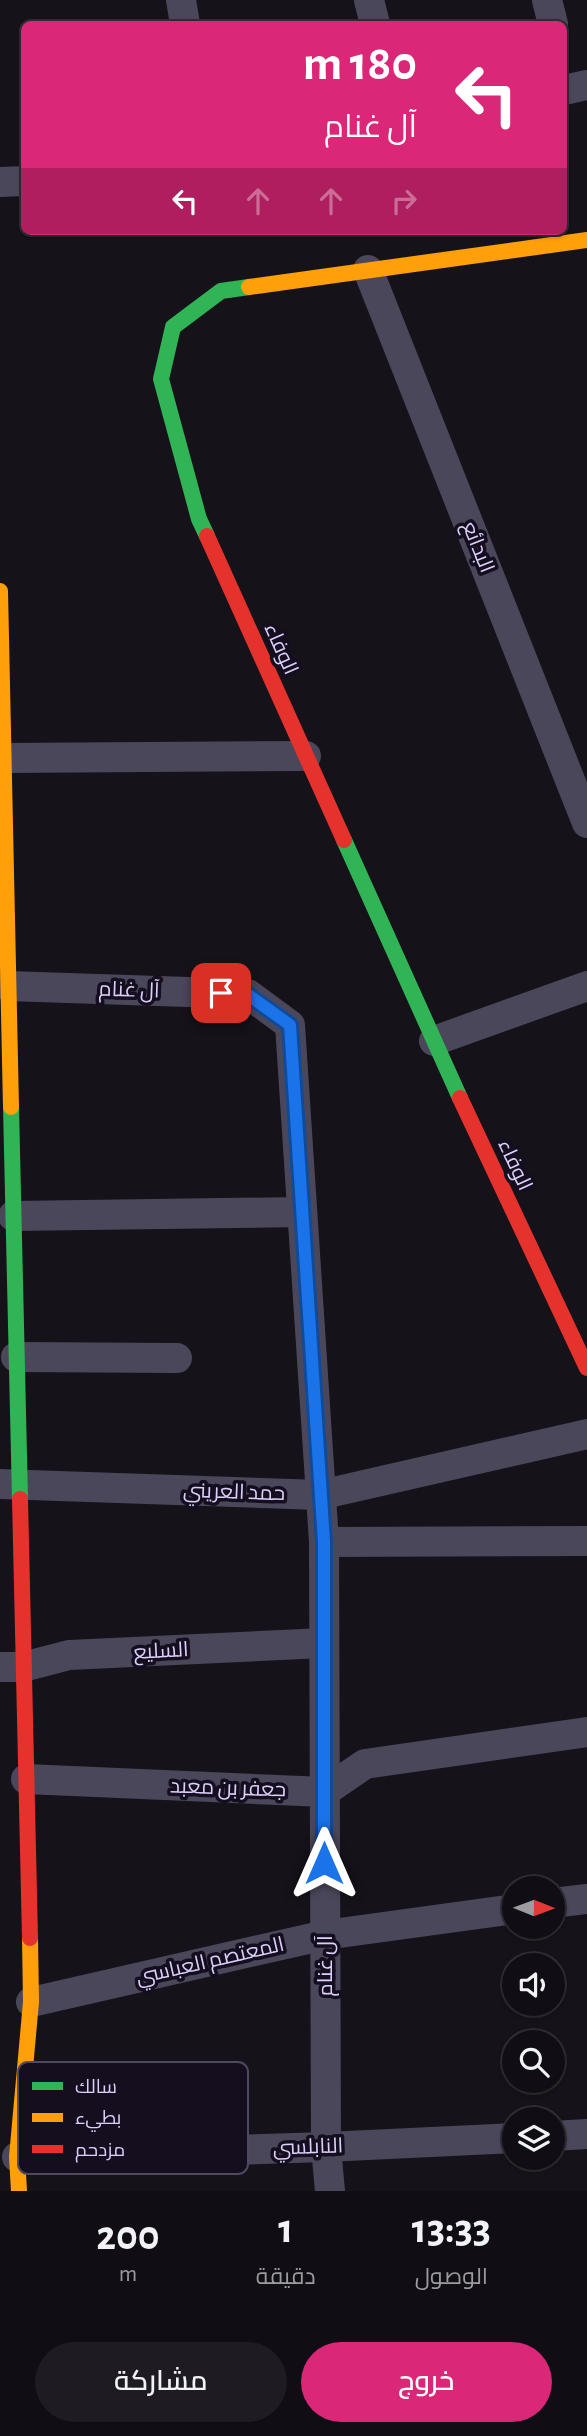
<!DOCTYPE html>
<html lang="ar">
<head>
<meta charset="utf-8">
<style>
  body { margin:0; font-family:"Alegreya Sans",Cairo,sans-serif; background:#1e1c22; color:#f1f3f6; direction:rtl; height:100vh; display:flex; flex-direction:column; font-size:26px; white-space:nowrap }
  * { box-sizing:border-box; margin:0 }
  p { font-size:23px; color:#9c9ca0 }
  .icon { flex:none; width:38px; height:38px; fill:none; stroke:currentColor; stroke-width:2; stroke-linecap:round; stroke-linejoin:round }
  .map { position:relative; height:2191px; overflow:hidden; direction:ltr }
  .side { display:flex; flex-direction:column; background:#100e14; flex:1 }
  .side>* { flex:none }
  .top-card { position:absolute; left:21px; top:21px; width:546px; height:214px; border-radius:10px; box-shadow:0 2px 5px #0004,0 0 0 2px #302e34; direction:rtl; background:#db2777; color:#fff; overflow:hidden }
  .needle { width:46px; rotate:91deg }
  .tools { position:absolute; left:502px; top:1876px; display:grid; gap:14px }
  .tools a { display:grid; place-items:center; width:63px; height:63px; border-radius:50%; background:#100e14; box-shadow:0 2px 5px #0004,0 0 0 2px #302e34; font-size:35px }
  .pin { position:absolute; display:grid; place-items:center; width:60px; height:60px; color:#fff; margin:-30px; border-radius:14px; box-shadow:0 4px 10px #0006 }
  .me { position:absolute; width:77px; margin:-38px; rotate:0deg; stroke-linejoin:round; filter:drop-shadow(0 0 5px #0008) }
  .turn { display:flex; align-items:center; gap:24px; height:147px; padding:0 35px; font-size:32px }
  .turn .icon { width:91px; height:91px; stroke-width:2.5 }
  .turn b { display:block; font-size:49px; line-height:60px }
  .lanes { display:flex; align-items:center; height:66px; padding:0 35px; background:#0003; justify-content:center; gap:35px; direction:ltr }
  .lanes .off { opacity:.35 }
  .eta { display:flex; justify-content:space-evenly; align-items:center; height:119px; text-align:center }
  .eta b { font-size:42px; font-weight:600; line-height:49px }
  .button { display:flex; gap:14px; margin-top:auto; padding:14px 35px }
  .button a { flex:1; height:80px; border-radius:42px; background:#db2777; color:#fff; font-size:28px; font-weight:600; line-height:80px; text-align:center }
  .button a+a { background:#1e1c22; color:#f1f3f6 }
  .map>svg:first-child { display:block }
</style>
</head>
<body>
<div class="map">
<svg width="587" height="2191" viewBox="0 0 587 2191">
  <rect width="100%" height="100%" fill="#15121a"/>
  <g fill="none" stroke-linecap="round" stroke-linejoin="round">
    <g stroke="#4b475b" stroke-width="30">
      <path d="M181,0l4,24"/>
      <path d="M369,0l6,24"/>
      <path d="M547,0l6,24"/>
      <path d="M564,90l23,-5"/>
      <path d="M0,182l24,-1"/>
      <path d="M368,270l219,553"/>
      <path d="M3,758l303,-2"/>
      <path d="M8,986l240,8 42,31 34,517 2,605 4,44"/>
      <path d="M434,1041l153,-55"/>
      <path d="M13,1216l288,-4"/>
      <path d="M16,1357l161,1"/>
      <path d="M0,1484l320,11 267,-61"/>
      <path d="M324,1542l263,-1"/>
      <path d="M0,1667h23l46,-12 255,-12"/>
      <path d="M26,1779l298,13 41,-28 222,-32"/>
      <path d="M553,1903l34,-4"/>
      <path d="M31,2002l294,-67 189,-26"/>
      <path d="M553,2136l34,-2"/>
      <path d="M17,2157l309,-10 188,-9"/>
    </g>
    <g stroke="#30b455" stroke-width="16">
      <path d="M207,536l-8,-17 -38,-140 12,-52 48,-36 28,-4"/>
      <path d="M344,840l116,258"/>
      <path d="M11,1107l9,392"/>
    </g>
    <g stroke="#ff9f0a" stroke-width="16">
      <path d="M249,287l338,-47"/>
      <path d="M0,591l11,516"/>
      <path d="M19,2191l-2,-34 14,-155 -1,-64"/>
    </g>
    <g stroke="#e5322d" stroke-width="16">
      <path d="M207,536l137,304"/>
      <path d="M460,1098l127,270"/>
      <path d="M20,1499l10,439"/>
    </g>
  </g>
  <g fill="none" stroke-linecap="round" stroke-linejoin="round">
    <defs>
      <path id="route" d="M221,993l26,1 43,31 34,517v321"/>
    </defs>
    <use href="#route" stroke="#114b97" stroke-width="18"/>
    <use href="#route" stroke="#1a73e8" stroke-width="12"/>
  </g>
  <g text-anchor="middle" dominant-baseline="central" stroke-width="7" stroke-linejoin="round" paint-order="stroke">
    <g font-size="21" fill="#ddcffb" stroke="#140e1e">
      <text transform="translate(478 547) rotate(68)">البدائع</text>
      <text transform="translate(281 649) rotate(66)">الوفاء</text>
      <text transform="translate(129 990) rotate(2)">آل غنام</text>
      <text transform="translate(515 1165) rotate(65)">الوفاء</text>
      <text transform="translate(234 1492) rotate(2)">حمد العريني</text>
      <text transform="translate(161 1651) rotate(-3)">السليع</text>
      <text transform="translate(228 1788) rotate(2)">جعفر بن معبد</text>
      <text transform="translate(210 1961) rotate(-13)">المعتصم العباسي</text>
      <text transform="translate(325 1966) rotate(-90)">آل غنام</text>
      <text transform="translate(308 2147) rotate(-2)">النابلسي</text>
    </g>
  </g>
  <rect x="18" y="2062" width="230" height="112" rx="10" fill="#140e1e" stroke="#504860" stroke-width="2"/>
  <rect x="32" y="2082" width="31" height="8" fill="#30b455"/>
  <rect x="32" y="2113" width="31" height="9" fill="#ff9f0a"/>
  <rect x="32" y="2145" width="31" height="8" fill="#e5322d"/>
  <g font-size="19" fill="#ddcffb">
    <text x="75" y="2093">سالك</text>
    <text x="75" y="2124">بطيء</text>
    <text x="75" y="2156">مزدحم</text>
  </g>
</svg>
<div class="tools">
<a><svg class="needle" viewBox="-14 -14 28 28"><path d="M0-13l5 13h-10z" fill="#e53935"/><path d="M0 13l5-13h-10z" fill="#9c9ca0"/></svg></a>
<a><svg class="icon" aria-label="sound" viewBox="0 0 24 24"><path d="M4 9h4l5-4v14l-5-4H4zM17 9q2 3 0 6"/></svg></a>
<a><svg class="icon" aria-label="search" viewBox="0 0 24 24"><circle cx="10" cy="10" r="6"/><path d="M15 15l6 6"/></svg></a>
<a><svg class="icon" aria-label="layers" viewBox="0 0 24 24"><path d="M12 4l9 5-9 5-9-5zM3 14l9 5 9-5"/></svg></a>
</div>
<div class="pin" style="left:221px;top:993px;background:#d93025"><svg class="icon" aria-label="arrive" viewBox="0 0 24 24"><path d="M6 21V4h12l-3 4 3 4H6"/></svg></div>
<svg class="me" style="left:324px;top:1863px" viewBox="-20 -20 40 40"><path d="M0-17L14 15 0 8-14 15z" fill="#1a73e8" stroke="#fff" stroke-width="4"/></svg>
<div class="top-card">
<div class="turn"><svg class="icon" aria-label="left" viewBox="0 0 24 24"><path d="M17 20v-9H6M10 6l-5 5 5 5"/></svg><div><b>180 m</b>آل غنام</div></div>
<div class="lanes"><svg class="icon" aria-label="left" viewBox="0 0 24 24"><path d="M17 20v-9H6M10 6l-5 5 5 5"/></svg><svg class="icon off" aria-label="ahead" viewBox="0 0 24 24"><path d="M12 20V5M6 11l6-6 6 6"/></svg><svg class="icon off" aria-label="ahead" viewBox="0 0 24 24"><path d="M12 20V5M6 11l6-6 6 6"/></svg><svg class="icon off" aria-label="right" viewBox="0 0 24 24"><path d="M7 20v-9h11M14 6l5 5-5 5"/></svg></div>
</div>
</div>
<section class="side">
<div class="eta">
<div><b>13:33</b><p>الوصول</p></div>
<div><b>1</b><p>دقيقة</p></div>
<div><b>200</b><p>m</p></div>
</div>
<div class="button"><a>خروج</a><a>مشاركة</a></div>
</section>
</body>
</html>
